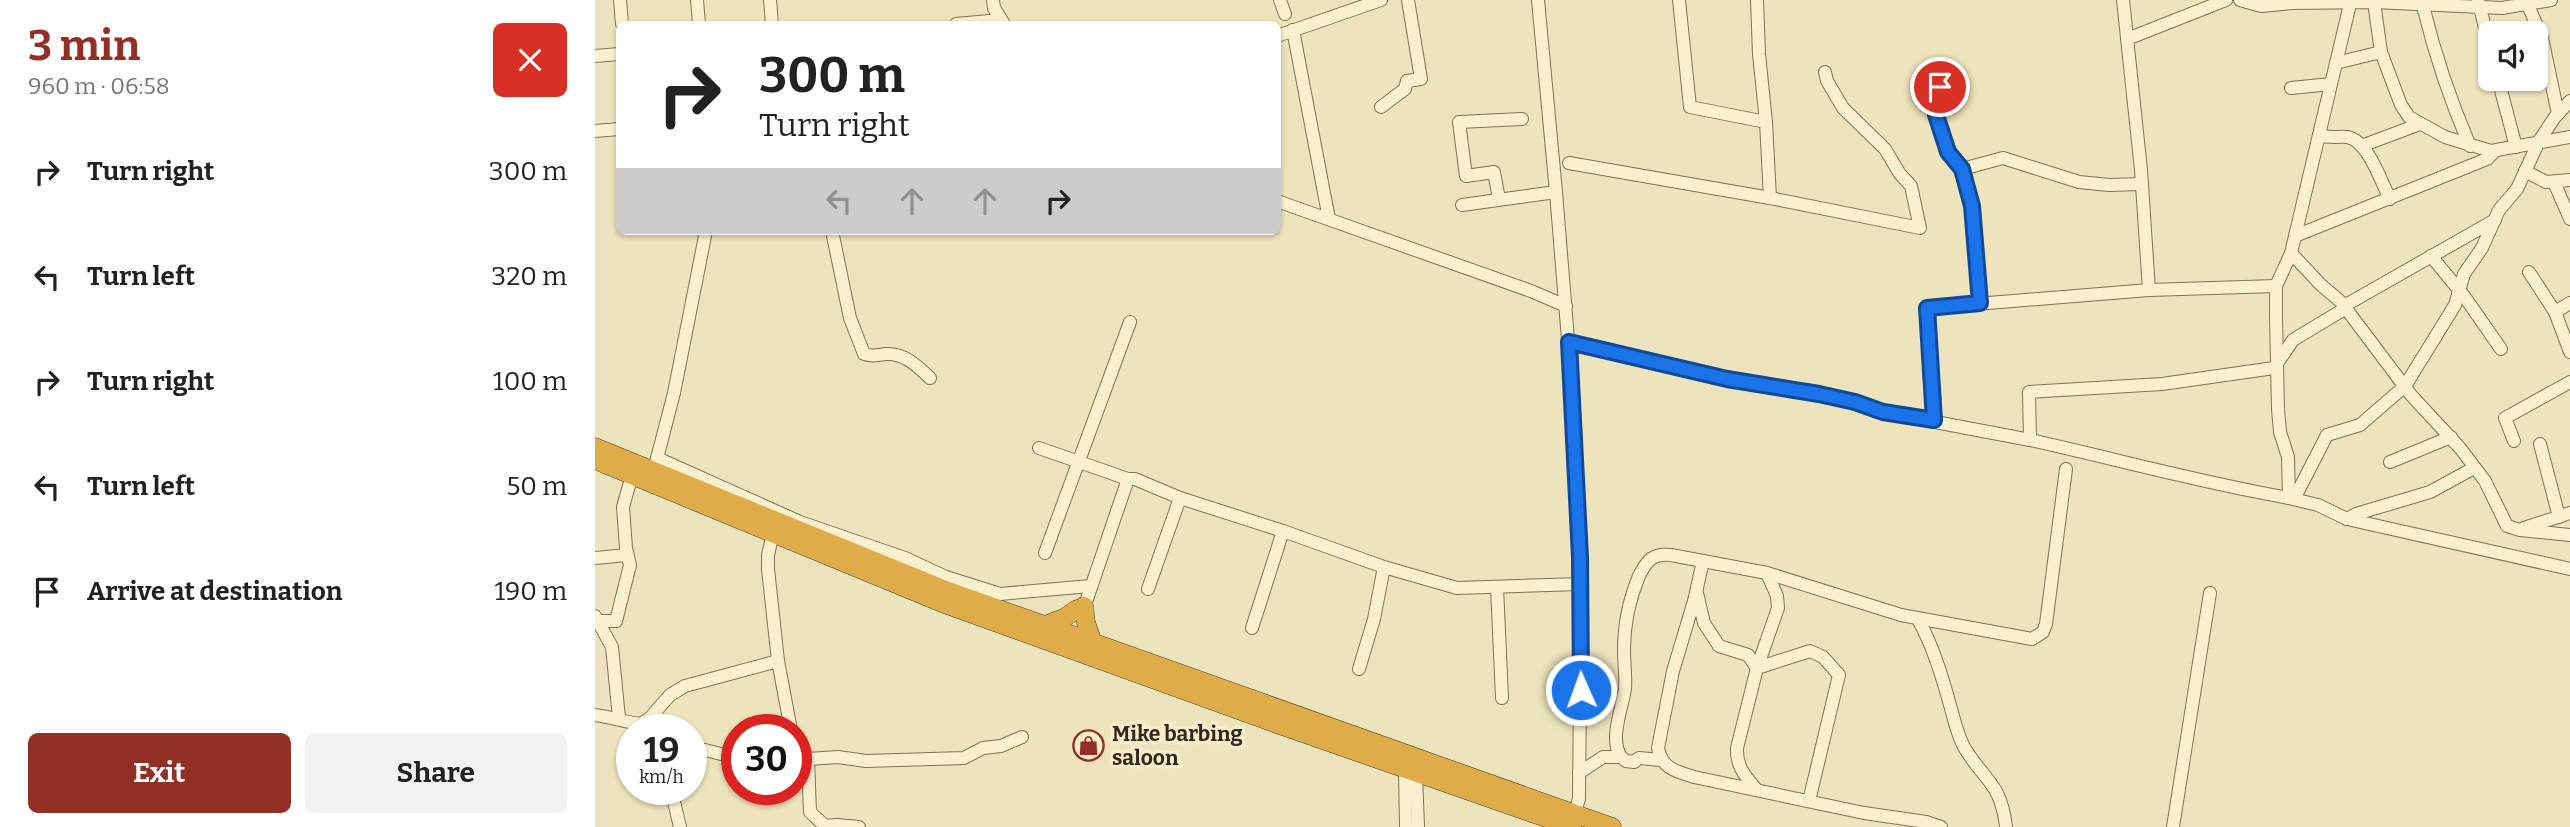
<!DOCTYPE html>
<html lang="en">
<head>
<meta charset="utf-8">
<style>
  body { margin:0; font-family:Bitter,serif; background:#f2f2f2; color:#222; height:100vh; display:flex; flex-direction:column; font-size:26px; white-space:nowrap }
  * { box-sizing:border-box; margin:0 }
  p { font-size:23px; color:#767676 }
  .icon { flex:none; width:38px; height:38px; fill:none; stroke:currentColor; stroke-width:2; stroke-linecap:round; stroke-linejoin:round }
  .map { position:relative; flex:1; overflow:hidden }
  .sheet { display:flex; flex-direction:column; background:#fff; width:595px }
  .sheet>* { flex:none }
  .guide { position:absolute; left:21px; top:21px; width:665px; height:214px; border-radius:10px; box-shadow:0 2px 5px #0004; background:#fff; color:#222; overflow:hidden }
  .controls { position:absolute; left:1883px; top:21px; display:grid; gap:14px }
  .controls a { display:grid; place-items:center; width:70px; height:70px; border-radius:10px; background:#fff; box-shadow:0 2px 5px #0004; font-size:35px }
  .speed { position:absolute; left:21px; top:714px; display:flex; gap:14px; font-size:35px; font-weight:700; text-align:center }
  .speed>* { display:grid; place-content:center; width:91px; height:91px; border-radius:50%; background:#fff; box-shadow:0 2px 5px #0004; line-height:1 }
  .speed small { font-size:18px; font-weight:400 }
  .speed .limit { border:10px solid #d22; background:#fff; color:#111 }
  .pin { position:absolute; display:grid; place-items:center; width:60px; height:60px; color:#fff; margin:-30px; border:4px solid #fff; border-radius:50%; box-shadow:0 2px 7px #0007 }
  .me { position:absolute; width:77px; margin:-38px; rotate:358deg; stroke-linejoin:round; filter:drop-shadow(0 0 5px #0008) }
  .turn { display:flex; align-items:center; gap:24px; height:147px; padding:0 28px; font-size:32px }
  .turn .icon { width:91px; height:91px; stroke-width:2.5 }
  .turn b { display:block; font-size:49px; line-height:60px }
  .lanes { display:flex; align-items:center; height:66px; padding:0 28px; background:#0003; justify-content:center; gap:35px; direction:ltr }
  .lanes .off { opacity:.35 }
  .round { display:grid; place-items:center; flex:none; width:74px; height:74px; border-radius:10px; background:#f2f2f2 }
  .headline { display:flex; align-items:center; justify-content:space-between; height:119px; padding:0 28px }
  h1 { font-size:42px; font-weight:700; line-height:52px; color:#933026 }
  .button { display:flex; gap:14px; margin-top:auto; padding:14px 28px }
  .button a { flex:1; height:80px; border-radius:10px; background:#933026; color:#fff; font-size:28px; font-weight:700; line-height:80px; text-align:center }
  .button a+a { background:#f2f2f2; color:#222 }
  ul { padding:0; list-style:none }
  li { display:flex; align-items:center; gap:21px; height:105px; padding:0 28px }
  li div { flex:1 }
  li b { display:block; font-size:26px }
  li em { font-style:normal }
  main { display:flex; flex:1; min-height:0 }
  .map>svg:first-child { display:block }
</style>
</head>
<body>
<main>
<section class="sheet">
<div class="headline"><div><h1>3 min</h1><p>960 m · 06:58</p></div><a class="round" style="background:#d93025;color:#fff"><svg class="icon" aria-label="close" viewBox="0 0 24 24"><path d="M6 6l12 12M18 6L6 18"/></svg></a></div>
<ul>
<li><svg class="icon" aria-label="right" viewBox="0 0 24 24"><path d="M7 20v-9h11M14 6l5 5-5 5"/></svg><div><b>Turn right</b></div><em>300 m</em></li>
<li><svg class="icon" aria-label="left" viewBox="0 0 24 24"><path d="M17 20v-9H6M10 6l-5 5 5 5"/></svg><div><b>Turn left</b></div><em>320 m</em></li>
<li><svg class="icon" aria-label="right" viewBox="0 0 24 24"><path d="M7 20v-9h11M14 6l5 5-5 5"/></svg><div><b>Turn right</b></div><em>100 m</em></li>
<li><svg class="icon" aria-label="left" viewBox="0 0 24 24"><path d="M17 20v-9H6M10 6l-5 5 5 5"/></svg><div><b>Turn left</b></div><em>50 m</em></li>
<li><svg class="icon" aria-label="arrive" viewBox="0 0 24 24"><path d="M6 21V4h12l-3 4 3 4H6"/></svg><div><b>Arrive at destination</b></div><em>190 m</em></li>
</ul>
<div class="button"><a>Exit</a><a>Share</a></div>
</section>
<div class="map">
<svg width="1975" height="827" viewBox="0 0 1975 827">
  <rect width="100%" height="100%" fill="#ede3bc"/>
  <g fill="none" stroke-linecap="round" stroke-linejoin="round">
    <defs>
      <g id="minor">
        <path d="M25,0l2,24"/>
        <path d="M102,0l2,24"/>
        <path d="M175,0l2,24"/>
        <path d="M398,0l1,8 10,16"/>
        <path d="M685,0l5,14"/>
        <path d="M943,0l18,192 19,234 6,158 -2,215 -5,16"/>
        <path d="M1084,0l11,107 76,15 4,76 150,30 -9,-42 -11,-12 -15,-25 -42,-41 -16,-27 -2,-9"/>
        <path d="M1162,0l2,54 7,68"/>
        <path d="M1528,0l18,170 8,120"/>
        <path d="M1645,0l21,6 31,-3 82,-1 128,6 49,-8"/>
        <path d="M1756,0l-60,253 -15,33v32l2,91 2,23 8,25 1,41 29,7 29,14 223,50"/>
        <path d="M1883,0l12,47"/>
        <path d="M1779,2l7,50 20,53 8,12 36,20 46,14 79,-14"/>
        <path d="M1933,5l14,33 16,76"/>
        <path d="M1828,6c12,49 27,94 47,140"/>
        <path d="M361,24l45,-4"/>
        <path d="M698,30l36,189"/>
        <path d="M682,36l104,-36"/>
        <path d="M1532,39l99,-39"/>
        <path d="M0,56l24,-2"/>
        <path d="M1741,63l45,-11"/>
        <path d="M1347,75l-6,40 12,37 14,17 10,37 9,97"/>
        <path d="M1903,79l18,68"/>
        <path d="M1696,88l40,-4"/>
        <path d="M786,107l24,-18 2,-8 14,-2 -13,-79"/>
        <path d="M0,131l24,-2"/>
        <path d="M1724,135c12,4 18,1 28,2 21,3 34,45 43,62"/>
        <path d="M1769,145l56,-21"/>
        <path d="M974,163l201,35"/>
        <path d="M1367,169l41,-11 76,24 30,3 33,-1"/>
        <path d="M1930,171l21,11 24,-2"/>
        <path d="M1959,182l16,37"/>
        <path d="M904,199l-5,-27 -28,4 -7,-54 63,-3"/>
        <path d="M682,201l254,90 35,15"/>
        <path d="M867,205l94,-13"/>
        <path d="M237,231l18,87 14,36c8,3 14,1 22,0 19,-1 31,12 44,24"/>
        <path d="M1700,236l192,-77 8,-8"/>
        <path d="M1696,253l30,32 20,17 70,93 49,53 25,33 22,45 13,4 50,5"/>
        <path d="M1836,256l33,40 37,53"/>
        <path d="M1934,272l26,40 15,-9"/>
        <path d="M1749,306l151,-86"/>
        <path d="M1960,312l15,40"/>
        <path d="M974,342l157,37 93,15 36,8 28,10 147,28 -1,-48 133,-8 112,-16 19,-28 53,-32"/>
        <path d="M1339,420l-7,-112 222,-18 127,-4"/>
        <path d="M1435,440c86,19 172,43 259,58"/>
        <path d="M1919,441l-9,-23 65,-36"/>
        <path d="M1945,444l19,73"/>
        <path d="M444,448l89,31h7l45,19 103,33 101,36 73,21 124,-4"/>
        <path d="M62,458l143,64 105,36 41,19 54,17 90,-8"/>
        <path d="M1795,462l61,-25"/>
        <path d="M60,466l19,-73 32,-162"/>
        <path d="M1699,499l33,-64 33,-10 45,-39 50,-81 9,-31 18,-26 17,-38 18,-21 22,-48 16,-24 15,-16"/>
        <path d="M1752,519l9,-5 74,-22 44,-24"/>
        <path d="M1929,528l46,-15"/>
        <path d="M178,533l-5,22v14l10,92 13,69"/>
        <path d="M450,553l85,-231"/>
        <path d="M0,558l32,-3"/>
        <path d="M1108,561l-9,40 -21,70 -15,77c4,21 18,23 36,29l170,36 62,9 15,5"/>
        <path d="M902,587l5,111"/>
        <path d="M553,589l32,-91"/>
        <path d="M1102,593l7,30 15,23 29,9 9,13"/>
        <path d="M488,611l45,-132"/>
        <path d="M0,616l17,31 7,71"/>
        <path d="M1323,619c15,27 24,57 32,86 4,14 7,29 14,42 20,34 37,35 42,80"/>
        <path d="M4,621h17l14,-56 -4,-17 -3,-41 9,-32"/>
        <path d="M657,628l31,-97"/>
        <path d="M1162,668l53,-17 13,6 16,18 -30,126"/>
        <path d="M764,669l15,-50 10,-52"/>
        <path d="M0,715c16,2 30,7 45,9l4,3"/>
        <path d="M45,724l9,-5 21,-24 15,-9 93,-25"/>
        <path d="M96,750h14l32,8"/>
        <path d="M1026,757c-12,-18 1,-48 4,-68 1,-13 -1,-26 -1,-39 0,-26 5,-50 15,-74 8,-16 14,-23 32,-21l96,18 134,42 131,24 11,-7 3,-8 20,-155"/>
        <path d="M213,759l30,-2 28,4 98,-3 19,-10 18,-2 21,-9"/>
        <path d="M201,764l12,-5 2,53 15,14 12,-1 2,2"/>
        <path d="M810,769l1,58"/>
        <path d="M821,773l2,54"/>
        <path d="M984,773l24,-16h18l5,4 8,1 5,-4 22,2"/>
        <path d="M76,789l9,38"/>
        <path d="M1161,789c-11,-13 -20,-23 -19,-41l20,-80 21,-60 -1,-12 -10,-23"/>
        <path d="M242,825l22,2"/>
        <path d="M1578,827l37,-234"/>
      </g>
      <g id="highway">
        <path d="M0,447l353,144 664,236"/>
        <path d="M0,460l347,143 335,121 295,103"/>
        <path d="M489,606l2,17 7,20"/>
        <path d="M448,626l21,-8 13,-9"/>
      </g>
    </defs>
    <use href="#minor" stroke="#847356" stroke-width="14"/>
    <use href="#highway" stroke="#51402b" stroke-width="19"/>
    <use href="#minor" stroke="#f8f0cf" stroke-width="12"/>
    <use href="#highway" stroke="#dfac4a" stroke-width="18"/>
  </g>
  <g fill="none" stroke-linecap="round" stroke-linejoin="round">
    <defs>
      <path id="route" d="M986,690l-1,-133 -11,-215 158,37 92,15 36,8 28,10 51,8 -7,-112 53,-5 -8,-97 -10,-37 -14,-17 -12,-37 4,-28"/>
    </defs>
    <use href="#route" stroke="#114b97" stroke-width="18"/>
    <use href="#route" stroke="#1a73e8" stroke-width="12"/>
  </g>
  <defs>
    <symbol id="shop-ring" viewBox="-11 -11 22 22"><circle r="9.5" fill="#f5edcb" stroke="#933026" stroke-width="1.5"/><path d="M-5-2.5h2.3a2.7 3.5 0 0 1 5.4 0H5L5.5 6h-11ZM-1.5-2.5h3a1.5 2.3 0 0 0-3 0Z" fill="#933026"/></symbol>
  </defs>
  <g fill-rule="evenodd">
    <use href="#shop-ring" x="476" y="728" width="35" height="35"/>
  </g>
  <g text-anchor="middle" dominant-baseline="central" stroke-width="7" stroke-linejoin="round" paint-order="stroke">
    <g font-size="21" font-weight="bold" fill="#33291b" stroke="#f5edcb" text-anchor="start">
      <text x="517" y="734">Mike barbing<tspan x="517" dy="24">saloon</tspan></text>
    </g>
  </g>
</svg>
<div class="controls">
<a><svg class="icon" aria-label="sound" viewBox="0 0 24 24"><path d="M4 9h4l5-4v14l-5-4H4zM17 9q2 3 0 6"/></svg></a>
</div>
<div class="speed"><div>19<small>km/h</small></div><div class="limit">30</div></div>
<div class="pin" style="left:1345px;top:87px;background:#d93025"><svg class="icon" aria-label="arrive" viewBox="0 0 24 24"><path d="M6 21V4h12l-3 4 3 4H6"/></svg></div>
<svg class="me" style="left:986px;top:690px" viewBox="-20 -20 40 40"><circle r="17" fill="#1a73e8" stroke="#fff" stroke-width="3"/><path d="M0-11L8 9 0 5-8 9z" fill="#fff"/></svg>
<div class="guide">
<div class="turn"><svg class="icon" aria-label="right" viewBox="0 0 24 24"><path d="M7 20v-9h11M14 6l5 5-5 5"/></svg><div><b>300 m</b>Turn right</div></div>
<div class="lanes"><svg class="icon off" aria-label="left" viewBox="0 0 24 24"><path d="M17 20v-9H6M10 6l-5 5 5 5"/></svg><svg class="icon off" aria-label="ahead" viewBox="0 0 24 24"><path d="M12 20V5M6 11l6-6 6 6"/></svg><svg class="icon off" aria-label="ahead" viewBox="0 0 24 24"><path d="M12 20V5M6 11l6-6 6 6"/></svg><svg class="icon" aria-label="right" viewBox="0 0 24 24"><path d="M7 20v-9h11M14 6l5 5-5 5"/></svg></div>
</div>
</div>
</main>
</body>
</html>
